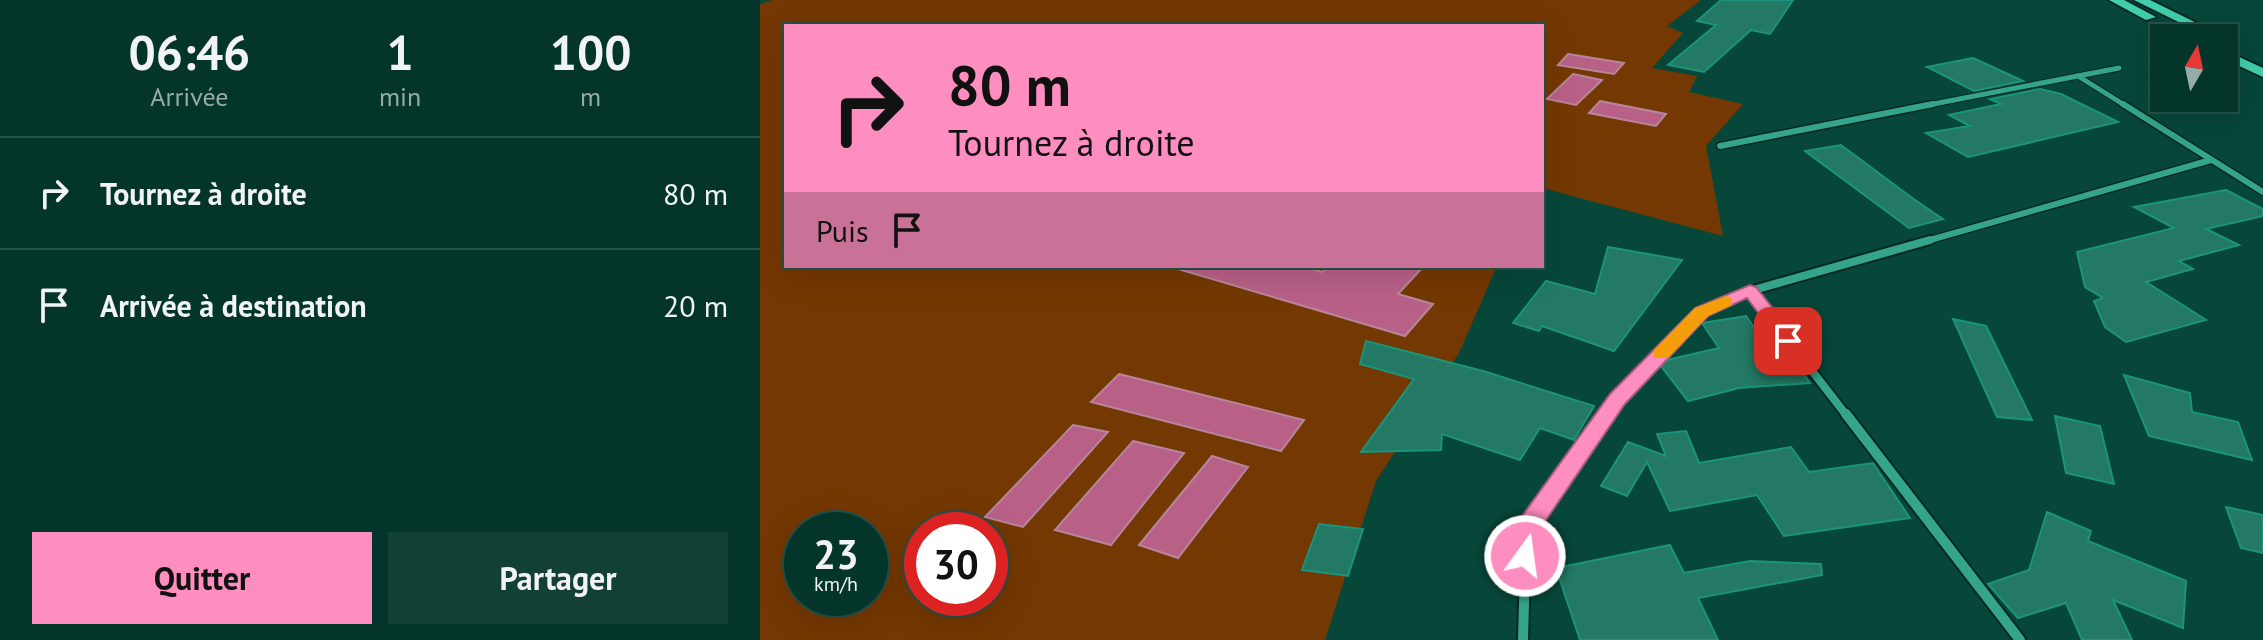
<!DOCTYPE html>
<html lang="fr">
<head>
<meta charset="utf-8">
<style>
  body { margin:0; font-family:"PT Sans",sans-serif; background:#124037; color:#f1f3f6; height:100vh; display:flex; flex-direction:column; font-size:30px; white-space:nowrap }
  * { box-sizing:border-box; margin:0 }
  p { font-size:26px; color:#97aba9 }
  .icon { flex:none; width:44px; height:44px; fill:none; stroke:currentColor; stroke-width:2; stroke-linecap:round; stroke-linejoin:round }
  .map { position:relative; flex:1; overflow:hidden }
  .side { display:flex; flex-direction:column; background:#04352b; width:760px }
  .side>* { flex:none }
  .banner { position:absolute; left:24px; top:24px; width:760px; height:244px; border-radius:0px; box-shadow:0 8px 32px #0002,0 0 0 2px #255047; background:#fd8ebf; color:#111; overflow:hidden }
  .needle { width:52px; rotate:9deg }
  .tools { position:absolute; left:1390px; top:24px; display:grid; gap:16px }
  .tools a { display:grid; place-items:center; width:88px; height:88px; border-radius:0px; background:#04352b; box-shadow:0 8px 32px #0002,0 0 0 2px #255047; font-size:40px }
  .speed { position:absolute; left:24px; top:512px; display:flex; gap:16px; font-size:40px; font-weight:700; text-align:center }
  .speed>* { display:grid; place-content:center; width:104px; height:104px; border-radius:50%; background:#04352b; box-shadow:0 8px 32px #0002,0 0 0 2px #255047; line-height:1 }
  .speed small { font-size:20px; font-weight:400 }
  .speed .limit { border:12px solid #d22; background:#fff; color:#111 }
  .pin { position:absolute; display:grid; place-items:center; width:68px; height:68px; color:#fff; margin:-34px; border-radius:16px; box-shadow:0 4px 12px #0006 }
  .me { position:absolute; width:88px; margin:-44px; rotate:14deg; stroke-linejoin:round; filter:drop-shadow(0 0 6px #0008) }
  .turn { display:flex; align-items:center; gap:28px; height:168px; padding:0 32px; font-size:36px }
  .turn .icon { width:104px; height:104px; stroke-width:2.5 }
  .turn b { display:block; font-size:56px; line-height:68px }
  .then { display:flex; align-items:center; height:76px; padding:0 32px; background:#0003; gap:16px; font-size:30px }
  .eta { display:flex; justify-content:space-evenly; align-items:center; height:136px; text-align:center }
  .eta b { font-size:48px; font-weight:700; line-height:56px }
  .primary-button { display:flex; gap:16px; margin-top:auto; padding:16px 32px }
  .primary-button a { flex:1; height:92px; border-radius:0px; background:#fd8ebf; color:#111; font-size:32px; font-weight:700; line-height:92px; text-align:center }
  .primary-button a+a { background:#124037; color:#f1f3f6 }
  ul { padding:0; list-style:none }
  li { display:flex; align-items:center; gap:24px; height:112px; padding:0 32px; border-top:2px solid #255047 }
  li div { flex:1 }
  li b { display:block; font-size:30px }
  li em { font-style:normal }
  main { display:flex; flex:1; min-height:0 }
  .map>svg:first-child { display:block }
</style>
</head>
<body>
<main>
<section class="side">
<div class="eta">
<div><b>06:46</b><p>Arrivée</p></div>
<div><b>1</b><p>min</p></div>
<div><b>100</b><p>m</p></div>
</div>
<ul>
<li><svg class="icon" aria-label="right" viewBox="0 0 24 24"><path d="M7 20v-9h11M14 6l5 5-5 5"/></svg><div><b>Tournez à droite</b></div><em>80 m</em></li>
<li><svg class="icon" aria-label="arrive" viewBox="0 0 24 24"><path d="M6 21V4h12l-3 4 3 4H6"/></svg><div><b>Arrivée à destination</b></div><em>20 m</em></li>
</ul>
<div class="primary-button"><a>Quitter</a><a>Partager</a></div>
</section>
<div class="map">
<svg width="1503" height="640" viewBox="0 0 1503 640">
  <rect width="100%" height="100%" fill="#064739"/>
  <path fill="#743802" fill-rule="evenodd" d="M12,0h929l-34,26 16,7 -31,35 45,8 -8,16 54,12 -37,42 17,90 -181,-48v-162h-756v240h711l-38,87 -83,128 -51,159h-565v-636zM42,530h68v68h-68zM162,530h68v68h-68z"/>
  <g fill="#b96087" stroke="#b6869d" stroke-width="2">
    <path d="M808,54l56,9 -10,11 -56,-9z"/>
    <path d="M813,74l29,6 -26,25 -29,-6z"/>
    <path d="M840,101l66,13 -10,12 -67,-13z"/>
    <path d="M408,266h131l23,6 7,-6h95l-26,28 35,10 -28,32z"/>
    <path d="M359,374l185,46 -23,31 -190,-49z"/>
    <path d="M313,425l35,7 -85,95 -38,-10z"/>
    <path d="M373,441l51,12 -73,92 -56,-15z"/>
    <path d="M452,456l36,11 -70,91 -39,-13z"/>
  </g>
  <g fill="#237964" stroke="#1a947a" stroke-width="2">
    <path d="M961,0h72l-23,34 -19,-4 -47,42 -36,-7 48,-40 -19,-4z"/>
    <path d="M1213,58l50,23 -49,10 -47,-24z"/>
    <path d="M1280,89l21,5 57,28 -150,35 -42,-24 44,-7 -21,-11 52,-11 -11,-5z"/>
    <path d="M1081,145l74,55 28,19 -34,9 -104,-77z"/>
    <path d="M1466,190l37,19v7l-57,13 33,16 -60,16 14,8 -47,13 60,38 -80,22 -21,-15 -11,-26 9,-3 -18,-11 -8,-35 97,-24 -40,-21z"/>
    <path d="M848,247l74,13 -68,91 -72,-25 -3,5 -26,-8 33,-42 49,13z"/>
    <path d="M986,316l31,43 16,-1 17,25 -71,5 -51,13 -27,-35 6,-6 52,-12 -17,-25z"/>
    <path d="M1193,319l33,7 46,94 -35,-3z"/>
    <path d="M606,341l117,30 111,35 -20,34 -34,-12 -20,32 -78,-26 -1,16 -80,2 53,-73 -54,-15z"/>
    <path d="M1364,375l66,18 2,19 46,10 14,38 -103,-24z"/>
    <path d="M1295,416l45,10 14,58 -48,-11z"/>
    <path d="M926,431l13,32 92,-16 18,25 64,-9 37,55 -126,18 -27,-41 -87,16 -23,-49 -20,34 -26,-10 27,-44 38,14 -9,-22z"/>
    <path d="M1466,507l37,8v38l-22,-5z"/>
    <path d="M1287,512l44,19 -3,10 98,40 -3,47 -70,-28 19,40h-50l-16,-37 -48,15 -30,-34 41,-14z"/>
    <path d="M559,524l44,5 -15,47 -46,-6z"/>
    <path d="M910,545l14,28 66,-12 71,3 1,11 -124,23 20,42h-138l-24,-72z"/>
  </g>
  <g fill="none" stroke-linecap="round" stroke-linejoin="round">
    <defs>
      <g id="minor-far3">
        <path d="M1318,76l48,30"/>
        <path d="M1163,106l196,-38"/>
      </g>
      <g id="minor-far2">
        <path d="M1363,104l140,88"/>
        <path d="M960,146l213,-42"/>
        <path d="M1163,242l288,-82"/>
      </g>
      <g id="minor-far1">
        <path d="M990,291l97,125"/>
        <path d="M846,416l95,-104 49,-21 180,-51"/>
      </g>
      <g id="minor">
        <path d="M1086,414l174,226"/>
        <path d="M763,640l3,-110 81,-116"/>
      </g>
      <g id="trunk">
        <path d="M1349,0h15l32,17 -10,3z"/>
        <path d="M1374,0h16l77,38 -3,3v-3h-13z"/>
        <path d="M1464,50l39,18v9l-39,-18z"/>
      </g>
    </defs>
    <use href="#minor-far3" stroke="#062a21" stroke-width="7"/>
    <use href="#minor-far2" stroke="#062a21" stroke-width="9"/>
    <use href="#minor-far1" stroke="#062a21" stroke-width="12"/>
    <use href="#minor" stroke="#062a21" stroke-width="14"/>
    <use href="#trunk" stroke="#062a21" stroke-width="4"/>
    <use href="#minor-far3" stroke="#34a58a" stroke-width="5"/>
    <use href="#minor-far2" stroke="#34a58a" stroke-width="6"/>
    <use href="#minor-far1" stroke="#34a58a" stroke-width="8"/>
    <use href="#minor" stroke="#34a58a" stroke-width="10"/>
    <use href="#trunk" fill="#40ceac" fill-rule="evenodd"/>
  </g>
  <path fill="#fd8ebf" stroke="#a45c7c" stroke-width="2" d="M990,285l6,2 39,49v9h-13l-35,-47 -39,18 -83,88 -87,128 -5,31 -8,3 -9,-3 -4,-7 5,-33 93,-129 85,-86z"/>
  <path fill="#f59e0b" d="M966,296l6,2v7l-24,11 -40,42h-14v-8l41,-42z"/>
</svg>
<div class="tools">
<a><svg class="needle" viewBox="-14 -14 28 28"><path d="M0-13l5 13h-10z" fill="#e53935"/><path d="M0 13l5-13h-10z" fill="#97aba9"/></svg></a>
</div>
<div class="speed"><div>23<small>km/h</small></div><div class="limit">30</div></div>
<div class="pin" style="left:1028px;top:341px;background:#d93025"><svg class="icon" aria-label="arrive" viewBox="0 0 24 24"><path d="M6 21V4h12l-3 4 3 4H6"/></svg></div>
<svg class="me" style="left:765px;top:556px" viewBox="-20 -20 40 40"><circle r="17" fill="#fd8ebf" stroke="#fff" stroke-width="3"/><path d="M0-11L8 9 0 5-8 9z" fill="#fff"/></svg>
<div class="banner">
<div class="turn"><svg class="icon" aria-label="right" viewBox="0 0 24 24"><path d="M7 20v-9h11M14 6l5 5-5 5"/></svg><div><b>80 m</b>Tournez à droite</div></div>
<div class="then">Puis<svg class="icon" aria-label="arrive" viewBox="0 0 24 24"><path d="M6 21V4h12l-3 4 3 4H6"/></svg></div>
</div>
</div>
</main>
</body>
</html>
